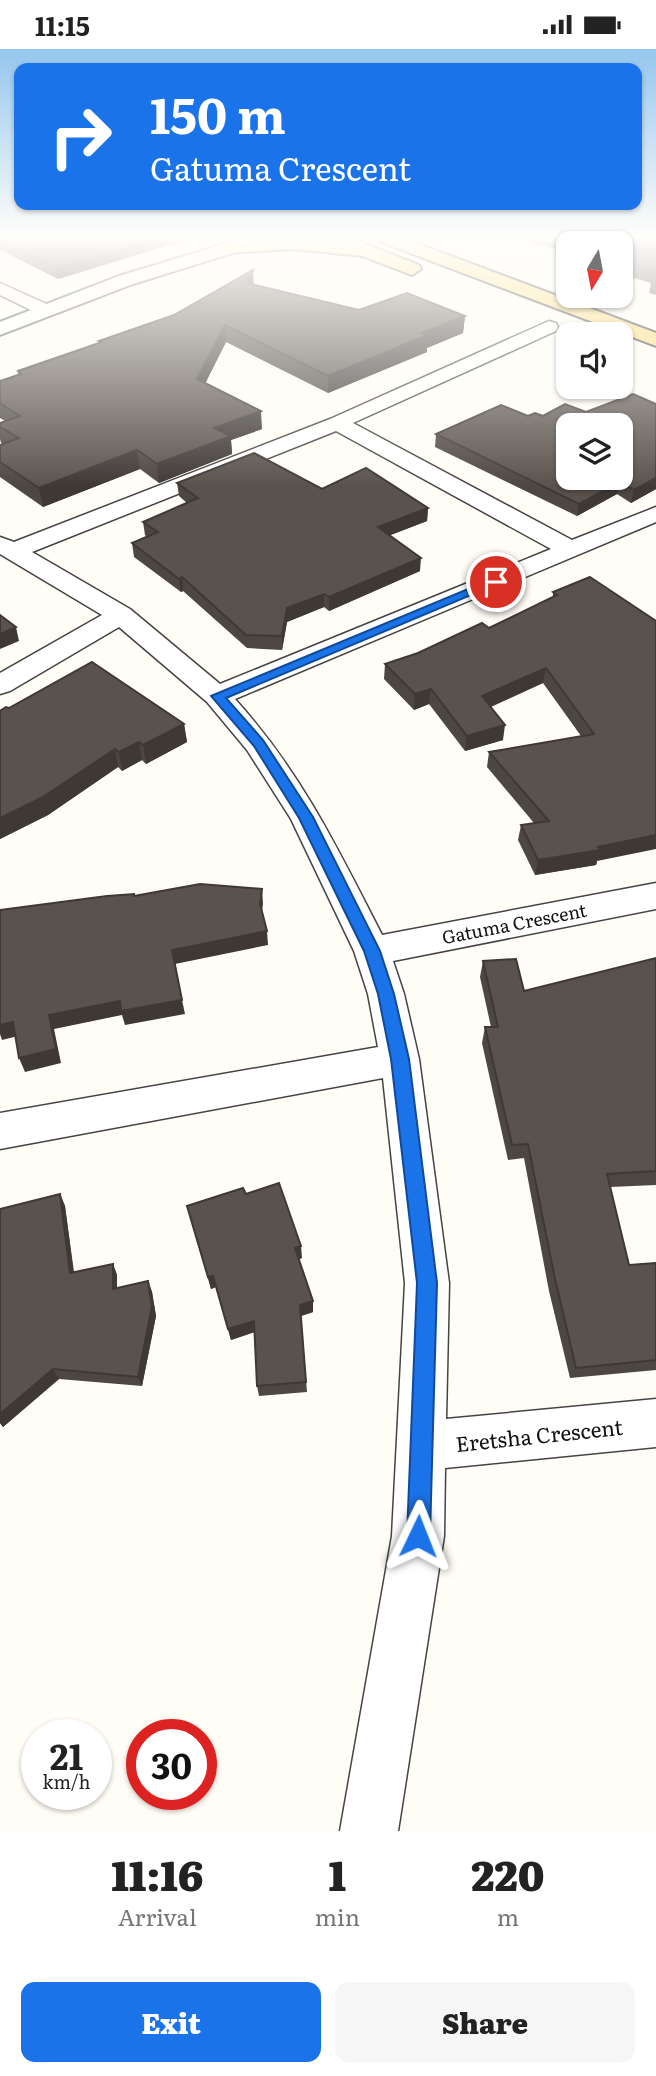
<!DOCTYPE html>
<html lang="en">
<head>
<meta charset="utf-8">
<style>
  body { margin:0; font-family:Literata,serif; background:#f6f6f6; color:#222; height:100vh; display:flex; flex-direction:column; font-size:26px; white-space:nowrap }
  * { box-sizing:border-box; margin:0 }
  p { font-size:23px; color:#767676 }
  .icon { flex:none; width:38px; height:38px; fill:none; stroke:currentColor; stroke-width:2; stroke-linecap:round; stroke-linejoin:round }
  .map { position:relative; height:1782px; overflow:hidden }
  .side { display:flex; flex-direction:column; background:#fff; flex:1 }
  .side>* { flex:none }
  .guide { position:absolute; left:14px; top:14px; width:628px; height:147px; border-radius:14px; box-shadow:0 2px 5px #0004; background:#1a73e8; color:#fff; overflow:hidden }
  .needle { width:46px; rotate:190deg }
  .controls { position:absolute; left:556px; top:182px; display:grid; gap:14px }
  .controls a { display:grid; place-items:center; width:77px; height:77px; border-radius:14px; background:#fff; box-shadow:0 2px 5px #0004; font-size:35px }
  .speed { position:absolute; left:21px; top:1670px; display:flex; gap:14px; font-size:35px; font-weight:700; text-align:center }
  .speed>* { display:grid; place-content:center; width:91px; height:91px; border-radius:50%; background:#fff; box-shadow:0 2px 5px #0004; line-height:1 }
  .speed small { font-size:18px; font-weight:400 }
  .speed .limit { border:10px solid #d22; background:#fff; color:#111 }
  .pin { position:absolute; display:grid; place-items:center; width:60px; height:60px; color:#fff; margin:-30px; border:4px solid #fff; border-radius:50%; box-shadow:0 2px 7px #0007 }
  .me { position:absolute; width:77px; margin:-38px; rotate:2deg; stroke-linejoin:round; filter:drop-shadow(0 0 5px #0008) }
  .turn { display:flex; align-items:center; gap:24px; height:147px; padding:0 21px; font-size:32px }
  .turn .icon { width:91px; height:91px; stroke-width:2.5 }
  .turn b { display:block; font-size:49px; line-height:60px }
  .eta { display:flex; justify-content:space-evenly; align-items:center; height:119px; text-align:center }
  .eta b { font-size:42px; font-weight:800; line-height:49px }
  .cta { display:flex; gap:14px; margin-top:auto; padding:14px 21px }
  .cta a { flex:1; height:80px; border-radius:14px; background:#1a73e8; color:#fff; font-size:28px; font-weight:800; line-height:80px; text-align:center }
  .cta a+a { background:#f6f6f6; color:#222 }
  .status { display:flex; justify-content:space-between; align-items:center; height:49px; padding:0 35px; background:#fff; direction:ltr }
  .status svg { height:19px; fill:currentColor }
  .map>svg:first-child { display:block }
</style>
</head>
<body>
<div class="status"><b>11:15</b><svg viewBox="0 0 49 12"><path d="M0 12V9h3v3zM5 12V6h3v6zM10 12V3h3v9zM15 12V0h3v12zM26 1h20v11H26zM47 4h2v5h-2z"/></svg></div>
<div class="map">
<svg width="656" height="1782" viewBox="0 0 656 1782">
  <rect width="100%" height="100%" fill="#fffdf5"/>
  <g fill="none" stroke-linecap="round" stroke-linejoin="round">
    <defs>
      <g id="minor">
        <path d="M0,234l51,23 3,4 -9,5 -6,-1 -39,-19z"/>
        <path d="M549,272l7,2 2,4 -2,4 -203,92 219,117 84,-33v15l-421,177c66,73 103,150 147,236l274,-52v26l-263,52 11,33 15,65 30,224 -3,136 210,-20v48l-211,21 -1,68 -46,295h-58l52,-295 13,-253 -22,-205 -383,71v-36l378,-66 -10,-53 -14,-43 -63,-132 -44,-69 -40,-48 -88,-75 -109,64 -10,3v-21l102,-58 -102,-61v-17l14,5 316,-123zM336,382l215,118 -331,135 -90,-75 -98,-57z"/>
      </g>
      <path id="tertiary" d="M244,189h27l-3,4 -135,42 -133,51v-13l119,-46z"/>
      <g id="primary">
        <path d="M325,189h25l69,27 2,4 -9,6 -50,-19 -69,-7 -64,4 -9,-5 9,-5 64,-4 36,3z"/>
        <path d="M378,189h25l253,95v13l-275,-104z"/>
      </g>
    </defs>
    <use href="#minor" stroke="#444" stroke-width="3"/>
    <use href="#tertiary" stroke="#444" stroke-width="4"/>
    <use href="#primary" stroke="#222" stroke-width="4"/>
    <use href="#minor" fill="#fff" fill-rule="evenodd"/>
    <use href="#tertiary" fill="#fff" fill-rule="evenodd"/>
    <use href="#primary" fill="#f9d66b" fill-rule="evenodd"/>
  </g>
  <g fill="#4d4742">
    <path d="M0,189h192l-134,41 -58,-29z"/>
    <path d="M532,189h124v57l-7,-2 2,-10 -27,-8 1,-3 -4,-1v-28h-52v10l-37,-10z"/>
    <path d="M254,236l105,25 106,6 -2,17 -36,15v4l-99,41 -102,-51 -21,42 57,45 -31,11 1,14 -73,29 -19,-14 -97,38 -43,-30v-32l3,-1 -2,-1 -1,-4v-16l5,-2 -5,-3v-37l18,-6v-4l81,-28v-2l75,-26z"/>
    <path d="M656,355v85l-25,14 -14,-9 -40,22 -142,-69 1,-13 107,-18z"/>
    <path d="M177,434l145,6 106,19 -1,13 -37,14 30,36 -91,40 -5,-4 -37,15 -5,28 -35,-2 -64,-57 -2,1 -47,-35 -2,-14 15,-6 -2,-2 -2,-13 44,-19 -8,-7z"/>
    <path d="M590,528l7,284 -1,4 -61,10 -17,-35 3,-15 13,-2 -47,-56 2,-15 92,-16 -38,-53 -52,24 12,33 -38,11 -36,-47 -15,6 -30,-31 1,-15 104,-36 64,-31v-5z"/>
    <path d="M9,659l175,16 3,18 -41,22 -4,-4 -20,11 -4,-4 -70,48 -48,24v-128z"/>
    <path d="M656,909v227l-46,2 19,78 27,-2v107l-86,8 -21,-87 -25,-133 -16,2 -26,-117 3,-16h6l-11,-50 3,-16 41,30z"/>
    <path d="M60,1145l5,12 9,66 39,-8 4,11v13l31,-7 4,11 4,24 -14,70 -83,-7 -56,48 -3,-4v-214z"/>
    <path d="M246,1145l56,64 -3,1 14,53 -12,4 6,76 -48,4 -2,-10 -3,-54 -23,8 -15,-53 -5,2 -24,-83z"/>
  </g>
  <g fill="#3f3936">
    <path d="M158,189h34l-134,41 -2,-11z"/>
    <path d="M253,221l1,16 -7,-3z"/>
    <path d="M465,267l-2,17 -36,15v4l-99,41v-17l94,-43z"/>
    <path d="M225,276l1,17 -28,55 -1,-18z"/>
    <path d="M261,362l1,18 -31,11 1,14 -73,29 -2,-19 57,-36z"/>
    <path d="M137,401l3,19 -97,38 -4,-19z"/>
    <path d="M656,429v11l-25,14 3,-13z"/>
    <path d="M620,433l-3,12 -40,22 2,-12z"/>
    <path d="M428,459l-1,13 -49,19v-13z"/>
    <path d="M421,509l-1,13 -91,40v-14z"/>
    <path d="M182,528l1,14 -2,1 -2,-13z"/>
    <path d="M324,545v13l-37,15 -5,28v-14l5,-28z"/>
    <path d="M16,578l3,14 -19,8v-15z"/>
    <path d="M546,619l-3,15 -63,28 2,-15z"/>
    <path d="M431,640l-2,15 -15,6 1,-16z"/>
    <path d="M184,675l3,18 -41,22 -3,-19z"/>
    <path d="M505,676l-2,15 -38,11 2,-15z"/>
    <path d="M139,693l3,18 -20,11 -3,-19z"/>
    <path d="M115,700l3,18 -70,48 -48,24v-21z"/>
    <path d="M656,786v14l-59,12 -1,4 -61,10 3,-15z"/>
    <path d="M262,840l1,15 -2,15 -1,-15z"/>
    <path d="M267,882l1,14 -93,19 -3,-14z"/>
    <path d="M182,951l3,14 -60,11 -3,-10 -68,14 7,34 -36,9 -6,-14 30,-43 71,-14z"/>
    <path d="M13,973l5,14 -16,4 -2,-6v-9z"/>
    <path d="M60,1145l5,12 10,78 -5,-11z"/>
    <path d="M301,1197l1,12 -6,2 -1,-12z"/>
    <path d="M113,1215l4,11v24l-4,-10z"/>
    <path d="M213,1227l3,11 -5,2 -3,-12z"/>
    <path d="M148,1232l4,11 4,24 -14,70 -4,-9z"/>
    <path d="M313,1252v11l-12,4 -1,-11z"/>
    <path d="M254,1272l1,11 -24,8 -3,-11z"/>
    <path d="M53,1320l6,10 -56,48 -3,-4v-9z"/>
  </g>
  <g fill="#5a524d" stroke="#3f3936" stroke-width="2" fill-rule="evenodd">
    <path d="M0,189h158l-102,30 -56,-27z"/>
    <path d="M559,189h97v33l-29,-9 3,-2 -9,-2v-2l3,-1 -3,-1v-11h-41z"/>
    <path d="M253,221l-6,13 112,27 48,-17 58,23 -43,17 6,2 -100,41 -103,-51 -28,54 64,32 -47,17 17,8 -74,28 -20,-14 -98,38 -39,-26v-17l19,-7 -19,-11v-4l20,-7 -20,-13v-22l21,-7 -3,-3 84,-29 -3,-1 75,-26z"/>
    <path d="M633,345l23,10v74l-22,12 -14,-8 -41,22 -143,-70 65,-29 27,11 7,-3 8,3 22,-12 21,8zM569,376h52v53h-52z"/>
    <path d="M254,404l68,36 44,-21 62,40 -50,19 43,31 -92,39 -5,-3 -37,14 -5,28 -36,-1 -64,-58 -3,2 -47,-36 26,-11 -15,-10 55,-24 -21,-15z"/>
    <path d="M590,528l66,44v214l-58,12 2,3 -62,10 -17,-35 28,-4 -60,-69 105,-18 -48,-66 -64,28 23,29 -38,11 -36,-47 -16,5 -30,-30 33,-11 64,-30 7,5 68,-33 -4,-3z"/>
    <path d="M0,566l16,12 -16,7z"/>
    <path d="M92,613l92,62 -41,21 -4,-3 -20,10 -4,-3 -72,48 -43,21v-107l6,-4 3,1z"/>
    <path d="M200,835l62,5 -2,15 7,27 -95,19 10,50 -61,11 -1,-10 -71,14 7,34 -37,9 -6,-36 -13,3v-115l107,-14 27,-2v2z"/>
    <path d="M656,909v213l-49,3 22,91 27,-2v97l-80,8 -21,-89 -27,-135 -16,1 -27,-118h13l-15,-66 33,-2 8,32z"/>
    <path d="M279,1134l22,63 -6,2 18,53 -13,4 6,77 -49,4 -3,-65 -26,8 -15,-53 -5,1 -21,-71 56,-18 3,6z"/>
    <path d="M60,1145l10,79 43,-9v25l35,-8 4,25 -14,71 -85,-8 -53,45v-205z"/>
  </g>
  <linearGradient id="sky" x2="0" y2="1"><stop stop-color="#95c6ee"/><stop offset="0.43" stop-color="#fffefa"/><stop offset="1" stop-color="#fffefa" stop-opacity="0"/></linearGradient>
  <rect width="656" height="438" fill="url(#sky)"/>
  <path fill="#1a73e8" stroke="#114b97" stroke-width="2" d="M492,530l10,3 -276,116 37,42 50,77 67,134 14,43 15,65 28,224 -7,253 -3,8 -9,4 -8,-4 -3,-8 10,-253 -26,-224 -13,-65 -14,-43 -65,-133 -45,-72 -43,-50z"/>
  <g text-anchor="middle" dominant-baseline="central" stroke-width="7" stroke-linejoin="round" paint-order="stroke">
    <g font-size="18" fill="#111" stroke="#fff">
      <text transform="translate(514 874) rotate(-11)">Gatuma Crescent</text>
    </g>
    <g font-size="21" fill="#111" stroke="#fff">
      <text transform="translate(539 1385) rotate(-6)">Eretsha Crescent</text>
    </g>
  </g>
</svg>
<div class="controls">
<a><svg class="needle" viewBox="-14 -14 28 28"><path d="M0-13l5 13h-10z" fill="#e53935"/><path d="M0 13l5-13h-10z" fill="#767676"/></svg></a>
<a><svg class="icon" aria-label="sound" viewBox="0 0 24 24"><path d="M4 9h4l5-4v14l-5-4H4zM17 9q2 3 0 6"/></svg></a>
<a><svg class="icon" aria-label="layers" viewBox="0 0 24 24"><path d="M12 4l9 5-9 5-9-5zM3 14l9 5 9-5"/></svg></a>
</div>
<div class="speed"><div>21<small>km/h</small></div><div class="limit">30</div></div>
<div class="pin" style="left:496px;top:533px;background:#d93025"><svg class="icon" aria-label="arrive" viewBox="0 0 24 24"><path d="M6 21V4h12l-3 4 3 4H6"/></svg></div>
<svg class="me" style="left:418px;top:1487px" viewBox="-20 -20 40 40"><path d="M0-17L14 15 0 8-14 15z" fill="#1a73e8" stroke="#fff" stroke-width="4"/></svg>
<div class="guide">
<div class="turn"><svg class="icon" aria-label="right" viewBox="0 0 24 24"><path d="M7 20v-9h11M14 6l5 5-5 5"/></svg><div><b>150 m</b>Gatuma Crescent</div></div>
</div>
</div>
<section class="side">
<div class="eta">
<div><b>11:16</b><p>Arrival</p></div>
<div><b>1</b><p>min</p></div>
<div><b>220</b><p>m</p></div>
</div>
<div class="cta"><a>Exit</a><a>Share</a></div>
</section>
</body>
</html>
